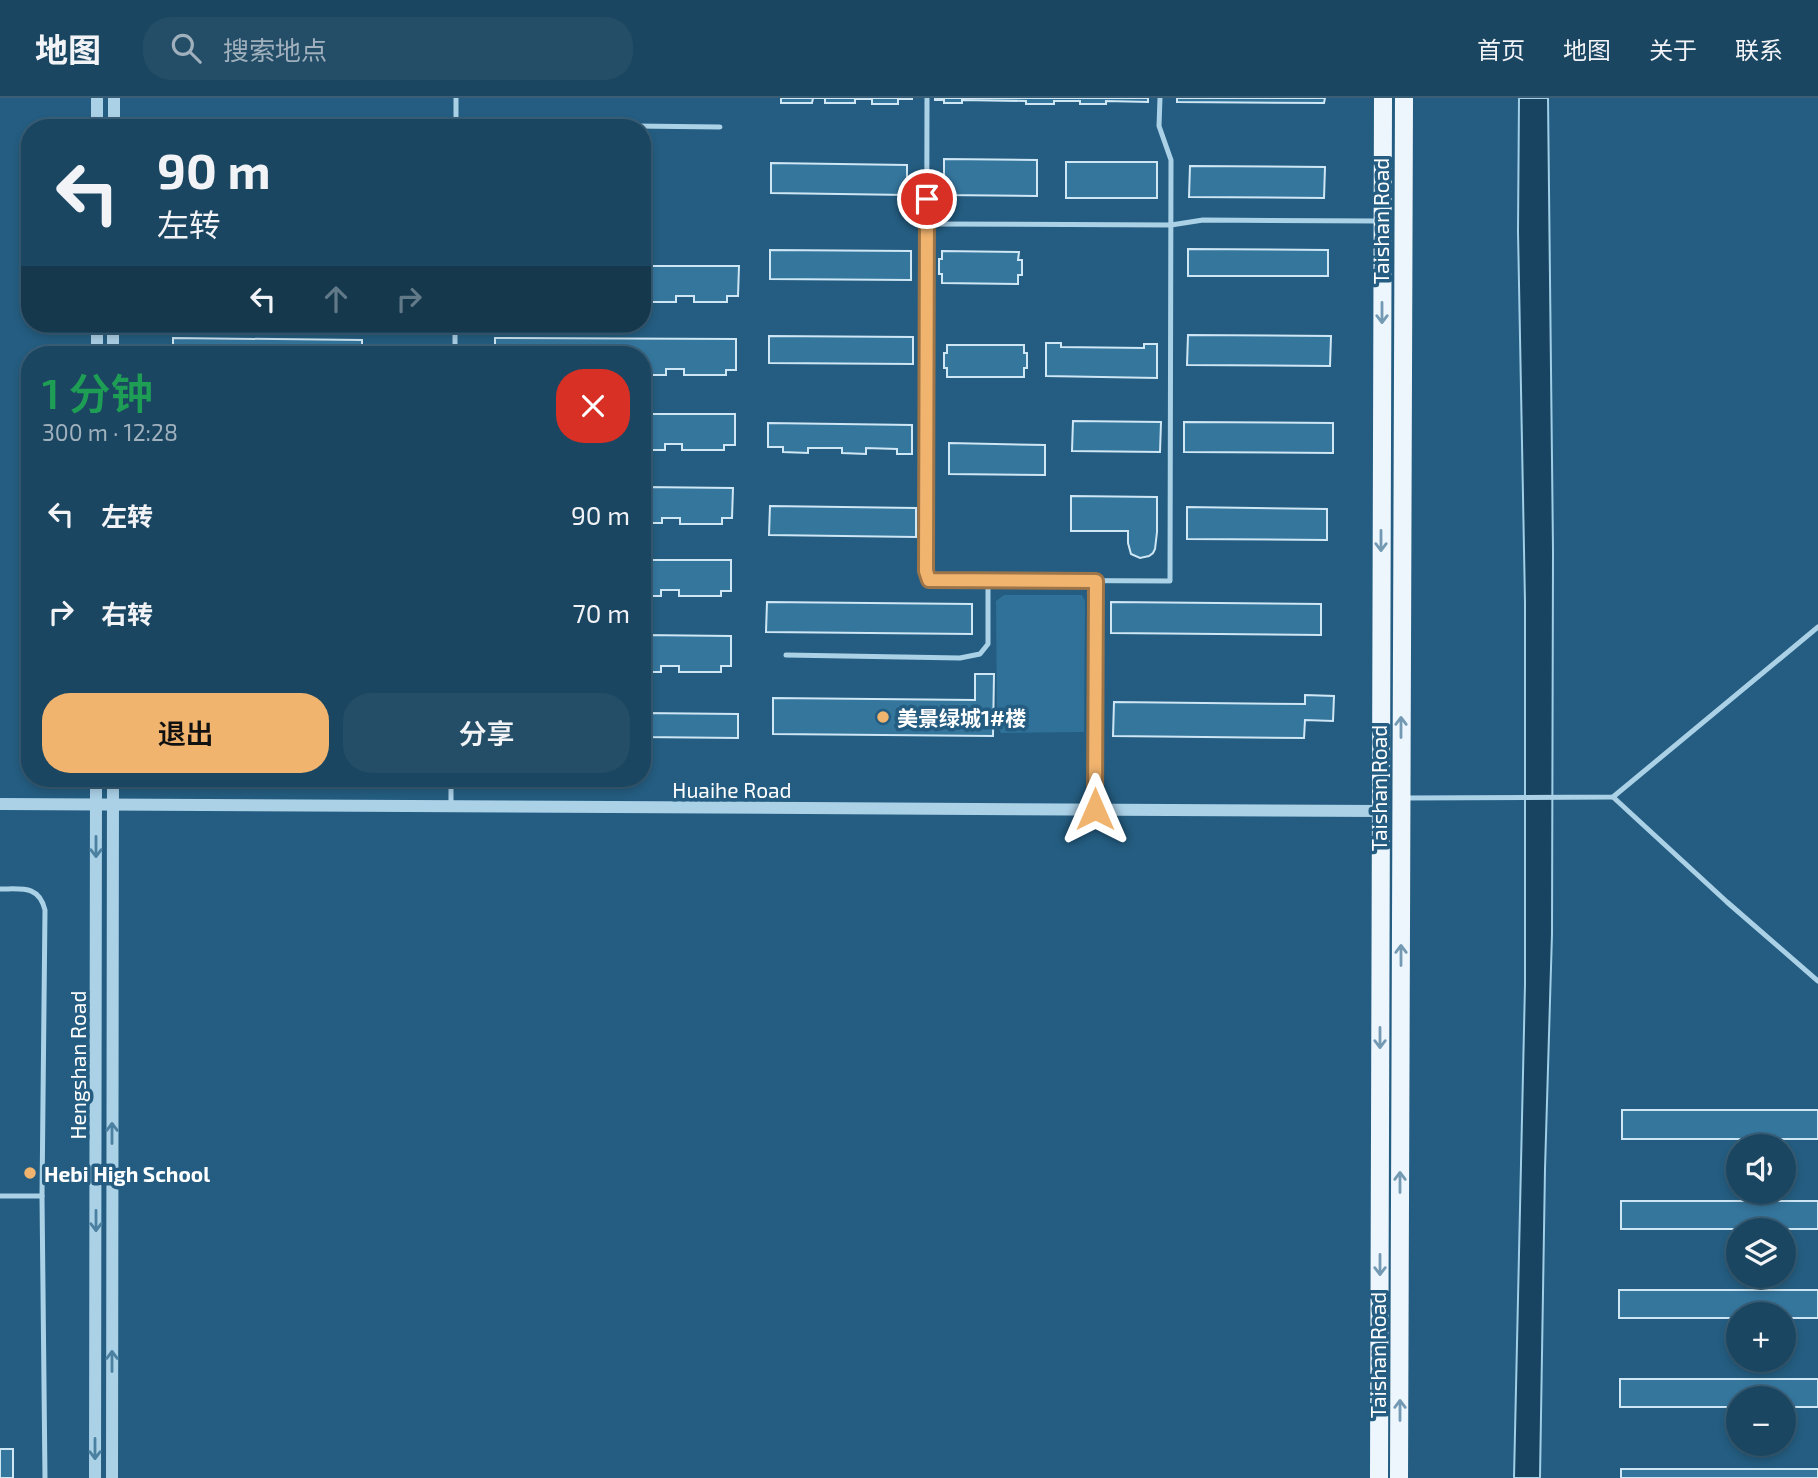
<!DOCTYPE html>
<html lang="zh">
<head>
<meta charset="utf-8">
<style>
  body { margin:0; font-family:"Exo 2","Noto Sans SC",sans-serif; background:#244d67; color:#f1f3f6; height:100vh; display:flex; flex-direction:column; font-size:26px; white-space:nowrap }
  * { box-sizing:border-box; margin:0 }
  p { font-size:23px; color:#a0b1bd }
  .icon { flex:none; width:38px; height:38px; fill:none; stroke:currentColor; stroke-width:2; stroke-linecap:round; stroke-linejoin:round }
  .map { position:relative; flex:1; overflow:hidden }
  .side { position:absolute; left:21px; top:248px; width:630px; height:441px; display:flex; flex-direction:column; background:#1b4661; border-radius:28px; box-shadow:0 4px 10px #0003,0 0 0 2px #395e76 }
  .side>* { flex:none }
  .top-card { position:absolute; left:21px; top:21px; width:630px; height:214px; border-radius:28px; box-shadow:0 4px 10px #0003,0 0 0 2px #395e76; background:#1b4661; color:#f1f3f6; overflow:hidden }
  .fabs { position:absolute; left:1726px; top:1036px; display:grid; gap:14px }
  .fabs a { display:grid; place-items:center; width:70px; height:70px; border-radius:50%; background:#1b4661; box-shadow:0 4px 10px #0003,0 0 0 2px #395e76; font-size:35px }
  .pin { position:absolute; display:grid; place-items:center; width:60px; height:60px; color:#fff; margin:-30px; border:4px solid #fff; border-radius:50%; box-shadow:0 2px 7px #0007 }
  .me { position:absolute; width:77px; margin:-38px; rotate:0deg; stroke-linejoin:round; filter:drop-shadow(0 0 5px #0008) }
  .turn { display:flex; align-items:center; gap:24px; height:147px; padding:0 21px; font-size:32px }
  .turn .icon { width:91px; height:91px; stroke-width:2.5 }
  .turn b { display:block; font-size:49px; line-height:60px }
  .lanes { display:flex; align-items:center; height:66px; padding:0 21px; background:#0003; justify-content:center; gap:35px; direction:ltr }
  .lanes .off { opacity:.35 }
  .round { display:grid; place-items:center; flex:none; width:74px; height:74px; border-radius:28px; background:#244d67 }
  .summary { display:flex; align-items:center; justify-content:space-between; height:119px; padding:0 21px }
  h1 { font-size:42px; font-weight:600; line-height:52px; color:#1e9e55 }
  .button { display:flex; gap:14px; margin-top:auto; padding:14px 21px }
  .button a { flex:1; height:80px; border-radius:28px; background:#f1b46f; color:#111; font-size:28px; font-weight:600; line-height:80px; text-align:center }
  .button a+a { background:#244d67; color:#f1f3f6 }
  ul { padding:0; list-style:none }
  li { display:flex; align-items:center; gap:21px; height:98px; padding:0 21px }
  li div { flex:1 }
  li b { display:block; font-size:26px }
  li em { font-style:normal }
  header { display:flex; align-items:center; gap:42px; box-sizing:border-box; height:98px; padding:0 35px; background:#1b4661; border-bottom:2px solid #395e76 }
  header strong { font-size:33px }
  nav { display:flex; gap:38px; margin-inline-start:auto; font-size:24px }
  .search { width:490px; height:63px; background:#244d67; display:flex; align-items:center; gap:18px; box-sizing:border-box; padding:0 24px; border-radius:28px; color:#a0b1bd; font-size:26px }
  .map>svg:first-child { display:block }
</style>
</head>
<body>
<header>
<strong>地图</strong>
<div class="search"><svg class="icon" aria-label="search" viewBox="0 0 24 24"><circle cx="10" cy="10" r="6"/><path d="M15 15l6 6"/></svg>搜索地点</div>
<nav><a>首页</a><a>地图</a><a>关于</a><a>联系</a></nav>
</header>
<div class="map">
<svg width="1818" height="1380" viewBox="0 0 1818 1380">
  <rect width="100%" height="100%" fill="#245d81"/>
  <path fill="#2f7198" d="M1004,497h78l3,6 -1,131 -83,1 -4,-8 -1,-124z"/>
  <path fill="#194461" stroke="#a0cee7" stroke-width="2" d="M1519,0h29l5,453 -1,383 -7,235 -5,309h-26l11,-494v-382l-7,-371z"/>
  <g fill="#35769d" stroke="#cfe7f5" stroke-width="2">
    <path d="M781,0h131v1h-14v5h-26v-5h-17v4h-30v-5h-12l-1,5h-31z"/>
    <path d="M935,0h213v4l-42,-1v3h-26v-3h-26v3h-28v-3l-64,-1v3h-18v-3h-9z"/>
    <path d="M1177,0h148l-1,5 -147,-1z"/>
    <path d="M944,61l93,1v36l-93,-1z"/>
    <rect x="1066" y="64" width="91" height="36"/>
    <path d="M771,65l136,2v30l-136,-2z"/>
    <path d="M1190,68l135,1 -1,31 -135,-1z"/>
    <path d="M1188,151l140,1v26h-140z"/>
    <path d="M770,152l141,1v29l-141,-1z"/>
    <path d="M942,153l77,1 -1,8h4v15h-4v9l-76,-1v-9h-3v-15h3z"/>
    <path d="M642,168h97l-1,30h-11v6h-33v-6h-18v6h-34z"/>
    <path d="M1188,237l143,1 -1,30 -143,-1z"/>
    <path d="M769,238l144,1v27l-144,-1z"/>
    <path d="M173,240l189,2v15h-189z"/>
    <path d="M495,240l241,1v31h-10v5h-42v-6h-18v6h-24v-20h-147z"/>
    <path d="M1046,245h15v4l83,1v-4h13v34l-111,-2z"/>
    <path d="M947,247h77v8h3v15h-3v9h-77v-9h-3v-15h3z"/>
    <path d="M642,316h93v31h-11v5h-42v-6h-17v6h-23z"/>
    <path d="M1073,323l88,1 -1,30 -88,-1z"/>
    <path d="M1184,324l149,1v30l-149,-1z"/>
    <path d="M768,325l144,2v29h-15v-5l-31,-1v6l-24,-1v-5h-34v5l-25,-1v-5h-15z"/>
    <path d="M949,345l96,2v30l-96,-1z"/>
    <path d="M642,389l91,1 -1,30h-10v6h-42v-6h-18v5h-20z"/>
    <path d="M1071,398l86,1v35l-2,17 -2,4 -4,3 -9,2 -9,-4 -3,-11v-12h-57z"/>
    <path d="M770,408l146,2v29l-147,-2z"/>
    <path d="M1187,409l140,2v31l-140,-1z"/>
    <path d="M642,462h89v31h-10v5h-42v-6h-18v6h-19z"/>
    <path d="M767,504l205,2v30l-206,-2z"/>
    <path d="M1111,504l210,2v31l-210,-2z"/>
    <path d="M642,537l89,1v30h-10v6h-42v-6h-18v6h-19z"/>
    <path d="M975,576h19l-1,62 -220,-2v-36l202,2z"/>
    <path d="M1305,597l29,1 -1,25 -28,-1 -1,18 -191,-2 1,-34 191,2z"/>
    <path d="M642,615l96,1v24l-96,-1z"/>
    <rect x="1622" y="1012" width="196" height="29"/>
    <rect x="1621" y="1103" width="197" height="28"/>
    <path d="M1619,1192h199v28h-35v-4h-45v4h-119z"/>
    <path d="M1620,1281h198v28h-35v-9h-45v9h-118z"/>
    <rect x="0" y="1351" width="13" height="29"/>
    <rect x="1621" y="1371" width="197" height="9"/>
  </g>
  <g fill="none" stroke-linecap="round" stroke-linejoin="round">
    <g stroke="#abd1e7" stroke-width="5">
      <path d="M456,0v30"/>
      <path d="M927,0l-1,473 3,9 241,1 1,-421 -12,-34 1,-28"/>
      <path d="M456,26l264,3"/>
      <path d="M927,126l244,1 32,-5 175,1"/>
      <path d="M455,257v-31"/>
      <path d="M786,557l174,3 20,-4 8,-10v-64"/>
      <path d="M1613,699l114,105 91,79"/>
      <path d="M1404,700l209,-1 205,-170"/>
      <path d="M451,709v-28"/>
      <path d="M1095,711l1,-228"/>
      <path d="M0,791c22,0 39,-4 45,21l-3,286 3,282"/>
      <path d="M0,1098h42"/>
    </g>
    <g stroke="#abd1e7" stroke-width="12">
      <path d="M97,30v-30"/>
      <path d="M114,30v-30"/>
      <path d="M97,257v-31"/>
      <path d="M113,257v-31"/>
      <path d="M0,706l1381,7"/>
      <path d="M95,1380l1,-699"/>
      <path d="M112,1380l1,-699"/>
    </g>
    <g stroke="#edf6fd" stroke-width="18">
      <path d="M1379,1380l4,-1380"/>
      <path d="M1399,1380l5,-1380"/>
    </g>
  </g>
  <defs><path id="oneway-shaft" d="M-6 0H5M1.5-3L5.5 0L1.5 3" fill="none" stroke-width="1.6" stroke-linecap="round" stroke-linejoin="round" transform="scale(1.75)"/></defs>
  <g stroke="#749ab3">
    <use href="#oneway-shaft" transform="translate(1382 215) rotate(90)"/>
    <use href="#oneway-shaft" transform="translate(1381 443) rotate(90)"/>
    <use href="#oneway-shaft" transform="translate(1401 629) rotate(-90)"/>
    <use href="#oneway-shaft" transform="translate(1401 857) rotate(-90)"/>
    <use href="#oneway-shaft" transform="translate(1380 940) rotate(90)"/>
    <use href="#oneway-shaft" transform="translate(1400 1084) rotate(-90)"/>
    <use href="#oneway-shaft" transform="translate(1380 1167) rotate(90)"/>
    <use href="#oneway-shaft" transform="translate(1400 1312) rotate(-90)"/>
  </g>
  <g stroke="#4c80a0">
    <use href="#oneway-shaft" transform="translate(96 749) rotate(90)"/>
    <use href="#oneway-shaft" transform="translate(112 1035) rotate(-90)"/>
    <use href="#oneway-shaft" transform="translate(96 1123) rotate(90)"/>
    <use href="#oneway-shaft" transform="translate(112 1263) rotate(-90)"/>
    <use href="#oneway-shaft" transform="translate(95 1351) rotate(90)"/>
  </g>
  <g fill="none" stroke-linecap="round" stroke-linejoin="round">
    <defs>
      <path id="route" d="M927,101l-1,372 3,9 167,1 -1,228"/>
    </defs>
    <use href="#route" stroke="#9d7548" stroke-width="18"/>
    <use href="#route" stroke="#f1b46f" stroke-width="12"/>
  </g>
  <g fill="#f1b46f" stroke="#245d81" stroke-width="2.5">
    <circle cx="883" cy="619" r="7"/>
    <circle cx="30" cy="1075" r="7"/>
  </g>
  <g text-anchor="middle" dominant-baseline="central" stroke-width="7" stroke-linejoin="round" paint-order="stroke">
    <g font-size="21" fill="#fff" stroke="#245d81">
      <text transform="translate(1380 123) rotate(-90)">Taishan Road</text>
      <text transform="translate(1378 690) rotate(-90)">Taishan Road</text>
      <text x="732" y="691">Huaihe Road</text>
      <text transform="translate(77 967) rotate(-90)">Hengshan Road</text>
      <text transform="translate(1377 1257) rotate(-90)">Taishan Road</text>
    </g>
    <g font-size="21" font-weight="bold" fill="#fff" stroke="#245d81" text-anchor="start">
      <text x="897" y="619">美景绿城1#楼</text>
      <text x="44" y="1075">Hebi High School</text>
    </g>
  </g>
</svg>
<div class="fabs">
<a><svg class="icon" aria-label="sound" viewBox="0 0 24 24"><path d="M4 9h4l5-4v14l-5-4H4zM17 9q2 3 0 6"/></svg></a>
<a><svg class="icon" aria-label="layers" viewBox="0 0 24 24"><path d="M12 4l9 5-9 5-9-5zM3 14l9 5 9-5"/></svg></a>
<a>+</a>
<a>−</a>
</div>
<div class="pin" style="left:927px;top:101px;background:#d93025"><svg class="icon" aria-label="arrive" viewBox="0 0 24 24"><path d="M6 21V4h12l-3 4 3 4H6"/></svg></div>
<svg class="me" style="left:1095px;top:711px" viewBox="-20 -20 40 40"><path d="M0-17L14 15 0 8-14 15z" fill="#f1b46f" stroke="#fff" stroke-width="4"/></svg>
<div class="top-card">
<div class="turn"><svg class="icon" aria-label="left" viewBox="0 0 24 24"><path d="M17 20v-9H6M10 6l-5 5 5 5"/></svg><div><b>90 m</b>左转</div></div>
<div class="lanes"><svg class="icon" aria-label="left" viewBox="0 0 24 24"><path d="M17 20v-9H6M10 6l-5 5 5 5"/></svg><svg class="icon off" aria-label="ahead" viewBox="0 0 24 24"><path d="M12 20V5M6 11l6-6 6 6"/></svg><svg class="icon off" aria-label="right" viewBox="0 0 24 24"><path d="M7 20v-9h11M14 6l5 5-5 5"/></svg></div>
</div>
<section class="side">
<div class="summary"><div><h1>1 分钟</h1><p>300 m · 12:28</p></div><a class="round" style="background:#d93025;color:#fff"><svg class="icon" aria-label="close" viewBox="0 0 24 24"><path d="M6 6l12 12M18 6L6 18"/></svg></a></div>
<ul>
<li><svg class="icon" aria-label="left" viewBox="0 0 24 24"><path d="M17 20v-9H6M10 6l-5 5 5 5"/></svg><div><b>左转</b></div><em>90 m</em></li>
<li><svg class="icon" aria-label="right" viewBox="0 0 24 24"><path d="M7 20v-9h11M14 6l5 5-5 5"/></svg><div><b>右转</b></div><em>70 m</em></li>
</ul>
<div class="button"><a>退出</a><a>分享</a></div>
</section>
</div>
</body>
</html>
